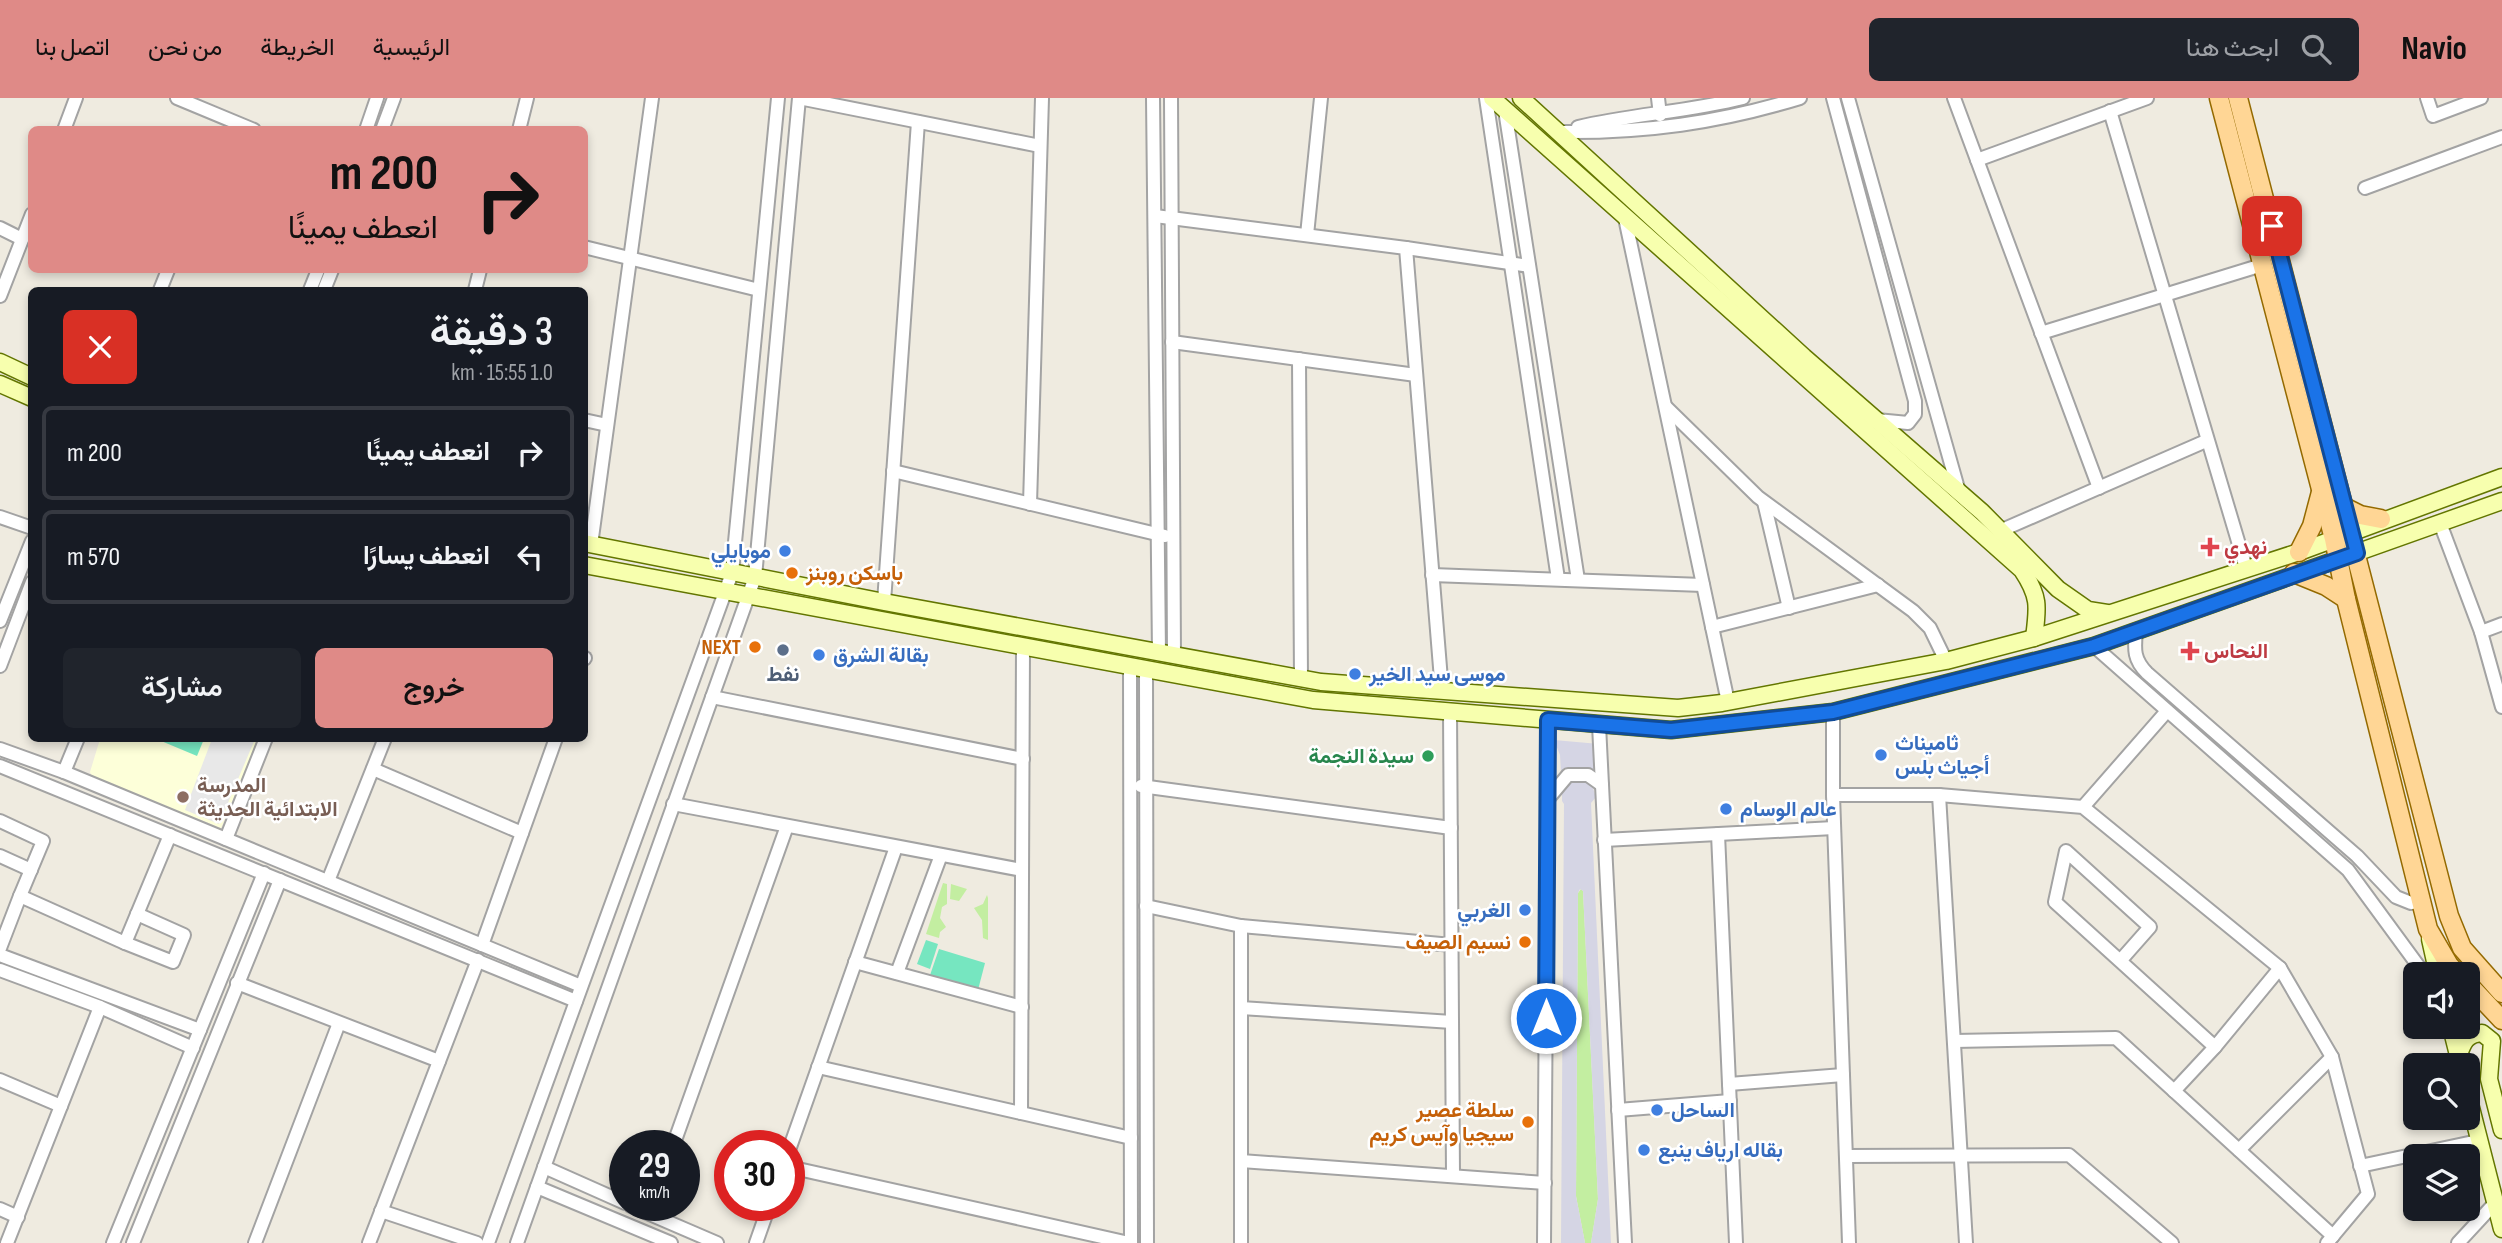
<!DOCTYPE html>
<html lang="ar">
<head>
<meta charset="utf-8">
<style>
  body { margin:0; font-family:"Sofia Sans Condensed",Vazirmatn,sans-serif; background:#20242c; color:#f1f3f6; direction:rtl; height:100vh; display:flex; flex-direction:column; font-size:26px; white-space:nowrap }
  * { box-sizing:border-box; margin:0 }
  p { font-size:23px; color:#9ea1a6 }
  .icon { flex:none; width:38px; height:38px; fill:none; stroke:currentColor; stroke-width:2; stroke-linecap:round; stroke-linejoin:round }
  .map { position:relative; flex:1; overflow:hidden; direction:ltr }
  .sheet { position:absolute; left:28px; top:189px; width:560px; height:455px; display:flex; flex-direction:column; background:#171b24; border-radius:10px; box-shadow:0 4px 10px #0003; direction:rtl }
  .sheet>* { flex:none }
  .hud { position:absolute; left:28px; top:28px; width:560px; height:147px; border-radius:10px; box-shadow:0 4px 10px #0003; direction:rtl; background:#df8a87; color:#111; overflow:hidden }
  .buttons { position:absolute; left:2403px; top:864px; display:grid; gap:14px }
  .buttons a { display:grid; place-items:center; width:77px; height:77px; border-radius:10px; background:#171b24; box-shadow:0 4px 10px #0003; font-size:35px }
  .speed { position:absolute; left:609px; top:1032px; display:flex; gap:14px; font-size:35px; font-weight:700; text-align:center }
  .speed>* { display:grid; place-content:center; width:91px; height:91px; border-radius:50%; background:#171b24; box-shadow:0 4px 10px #0003; line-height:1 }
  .speed small { font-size:18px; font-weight:400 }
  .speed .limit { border:10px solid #d22; background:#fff; color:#111 }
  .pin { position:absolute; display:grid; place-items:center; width:60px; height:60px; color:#fff; margin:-30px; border-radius:14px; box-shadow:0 4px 10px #0006 }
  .me { position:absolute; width:77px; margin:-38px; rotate:0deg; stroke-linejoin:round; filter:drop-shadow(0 0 5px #0008) }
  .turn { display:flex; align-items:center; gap:24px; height:147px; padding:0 35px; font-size:32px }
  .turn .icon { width:91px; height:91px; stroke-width:2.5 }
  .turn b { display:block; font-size:49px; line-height:60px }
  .round { display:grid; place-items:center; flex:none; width:74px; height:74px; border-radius:10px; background:#20242c }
  .overview { display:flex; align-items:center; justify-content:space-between; height:119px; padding:0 35px }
  h1 { font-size:42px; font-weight:600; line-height:52px }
  .primary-button { display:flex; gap:14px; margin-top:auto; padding:14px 35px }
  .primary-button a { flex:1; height:80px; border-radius:10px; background:#df8a87; color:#111; font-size:28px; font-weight:600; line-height:80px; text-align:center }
  .primary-button a+a { background:#20242c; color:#f1f3f6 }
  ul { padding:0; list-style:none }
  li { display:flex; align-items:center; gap:21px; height:94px; margin:0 14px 10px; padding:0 21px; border:4px solid #363941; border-radius:10px }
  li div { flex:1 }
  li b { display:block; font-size:26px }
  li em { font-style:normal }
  header { display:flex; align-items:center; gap:42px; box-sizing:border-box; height:98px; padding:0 35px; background:#df8a87; color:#111 }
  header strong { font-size:33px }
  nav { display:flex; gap:38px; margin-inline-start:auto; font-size:24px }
  .search { width:490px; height:63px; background:#20242c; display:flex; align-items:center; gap:18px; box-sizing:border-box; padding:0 24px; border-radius:10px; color:#9ea1a6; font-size:26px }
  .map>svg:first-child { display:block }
</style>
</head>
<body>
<header>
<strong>Navio</strong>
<div class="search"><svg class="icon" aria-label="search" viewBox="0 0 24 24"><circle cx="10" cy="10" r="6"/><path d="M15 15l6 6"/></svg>ابحث هنا</div>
<nav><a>الرئيسية</a><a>الخريطة</a><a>من نحن</a><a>اتصل بنا</a></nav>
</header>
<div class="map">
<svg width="2502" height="1145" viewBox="0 0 2502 1145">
  <rect width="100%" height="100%" fill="#efebe0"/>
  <path fill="#fdffd9" d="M100,641h158l-37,89 -35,-14 -3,5 -89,-38 -4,-9z"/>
  <g fill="#c3eea1">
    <path d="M943,785l4,1v20l-5,3 -2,11 6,9 -6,5 -1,6 -13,-4z"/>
    <path d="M951,786l16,5 -8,12 -9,-2z"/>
    <path d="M1581,791l2,2 15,308 -7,44h-6l-9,-47 2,-303z"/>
    <path d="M987,797l1,3v42l-5,-2 -1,-18 -8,-12 9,-4z"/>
  </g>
  <g fill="#76e6c0">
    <path d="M154,640h50v1l-7,17z"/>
    <path d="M926,842l12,4 -8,25 -13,-5z"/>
    <path d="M939,851l46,14 -7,27 -49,-12z"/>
  </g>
  <path fill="#e8e8e8" d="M212,641h43l-36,85 -34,-14z"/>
  <g fill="#d5d5e4">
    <path d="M1554,642l45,4 -6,31 -17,-7 -15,5 -1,-18z"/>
    <path d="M1569,681h17l6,6 4,12 -5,6 20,440h-20l7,-44 -15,-308 -3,-2 -2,4 -2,303 9,47h-24l3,-439 -2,-3v-14z"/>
  </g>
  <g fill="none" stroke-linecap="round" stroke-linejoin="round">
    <defs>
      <g id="street">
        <path d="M177,0l77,32"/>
        <path d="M799,0l241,48"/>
        <path d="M1153,0l6,555"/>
        <path d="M1171,0l3,557"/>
        <path d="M1486,0l72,481"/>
        <path d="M1658,0l2,17"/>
        <path d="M1833,0l82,303v13l-7,9 -31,-3"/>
        <path d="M1848,0l111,394"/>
        <path d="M1954,0l145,390"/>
        <path d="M2427,0l6,18 48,-18"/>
        <path d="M1505,12l73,470"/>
        <path d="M2110,13l136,457"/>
        <path d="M1578,29c54,-13 110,-15 165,-29"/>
        <path d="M64,32l12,-32"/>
        <path d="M366,32l11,-32"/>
        <path d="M382,32l12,-32"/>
        <path d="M519,32l8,-32"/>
        <path d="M1559,34c86,1 159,-9 241,-34"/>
        <path d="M1977,62l170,-62"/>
        <path d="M2365,90l137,-51"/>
        <path d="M1155,118l251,32 36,444"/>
        <path d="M1625,120l103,484"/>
        <path d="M0,130l22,11"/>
        <path d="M1307,137l14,-137"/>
        <path d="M584,149l175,43"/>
        <path d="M1406,150l123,18"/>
        <path d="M160,192l8,-20"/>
        <path d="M310,192l8,-20"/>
        <path d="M324,192l8,-20"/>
        <path d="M475,192l5,-20"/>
        <path d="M0,198l32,-82"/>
        <path d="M2041,235l221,-68"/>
        <path d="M1172,244l244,33"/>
        <path d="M1299,261l2,320"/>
        <path d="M1666,309l92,90 155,114 17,17 16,33"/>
        <path d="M584,322l23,5"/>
        <path d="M893,373l272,65"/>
        <path d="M1764,404l25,106"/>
        <path d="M1030,406l12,-406"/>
        <path d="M0,419l32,11"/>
        <path d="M2440,425l41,109"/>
        <path d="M2002,432l204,-89"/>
        <path d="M591,447l61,-447"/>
        <path d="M1432,477l271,10"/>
        <path d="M884,504l34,-480"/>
        <path d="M0,523l32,-80"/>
        <path d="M2502,526l-21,8 21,75"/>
        <path d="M1712,529l166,-42"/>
        <path d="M2136,534c-2,18 -2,28 11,41l210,183 39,41 15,6 10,-2"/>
        <path d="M2094,548l254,224 77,105"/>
        <path d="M584,561l1,-1"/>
        <path d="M0,568l32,-84"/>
        <path d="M1130,568l1,577"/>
        <path d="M1146,571l1,574"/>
        <path d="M712,599l311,62"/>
        <path d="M1450,613l3,465"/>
        <path d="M1833,614v83l16,448"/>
        <path d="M1599,627l26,518"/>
        <path d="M0,651l64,23 517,214"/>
        <path d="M0,668l576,235"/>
        <path d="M373,671l149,64"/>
        <path d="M64,674l14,-34"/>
        <path d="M1141,688l310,42"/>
        <path d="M1833,697h106l144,12 197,161 52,89 36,137 -41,49"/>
        <path d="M1939,697l27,448"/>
        <path d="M1547,702l21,-25h20l14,10"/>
        <path d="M673,706l349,66"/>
        <path d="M2083,709l84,-96"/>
        <path d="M0,723l43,20 -23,55 105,47 45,-108"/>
        <path d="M1718,736l18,409"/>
        <path d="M226,741l40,-101"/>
        <path d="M1604,742l230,-12"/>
        <path d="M0,758l31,14"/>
        <path d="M328,783l57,-143"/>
        <path d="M1146,808l95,20 211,19"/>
        <path d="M125,845l48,19 11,-27 -47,-21"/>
        <path d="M482,847l74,-207"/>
        <path d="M0,850l20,-52"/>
        <path d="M0,857l200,75"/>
        <path d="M2120,863l30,-34 -84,-76 -11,51 160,145 65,-79"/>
        <path d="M855,864l167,45"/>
        <path d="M0,872l100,37 93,41"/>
        <path d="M897,875l44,-118"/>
        <path d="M237,885l202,78"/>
        <path d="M1241,910l211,14"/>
        <path d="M1954,943l162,-3 217,198"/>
        <path d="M818,969l313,71"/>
        <path d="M0,982l61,26"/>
        <path d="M1729,986l114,-9"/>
        <path d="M2174,993l41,-44"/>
        <path d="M1618,1012l112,-9"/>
        <path d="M1021,1015l2,-466"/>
        <path d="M673,1048l114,-320"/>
        <path d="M789,1052l107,-303"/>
        <path d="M2239,1052l93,-93"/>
        <path d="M1846,1058l223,-1 103,88"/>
        <path d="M1241,1063l304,22"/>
        <path d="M2360,1068l118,-25"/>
        <path d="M544,1069l81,36"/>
        <path d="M789,1069l340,76"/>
        <path d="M537,1089l134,56"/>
        <path d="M631,1108l86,37"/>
        <path d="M0,1111l18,8"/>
        <path d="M381,1113l96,32"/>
        <path d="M7,1145l93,-236"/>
        <path d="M113,1145l151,-370"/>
        <path d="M133,1145l147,-363"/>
        <path d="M255,1145l84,-220"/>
        <path d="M369,1145l109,-283"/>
        <path d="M488,1145l244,-670 46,-475"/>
        <path d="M517,1145l238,-666 44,-479"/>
        <path d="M756,1145l13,-37"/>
        <path d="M1241,1145v-317"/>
        <path d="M1544,1145l4,-523"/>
        <path d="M2458,1145l37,-40"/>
      </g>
      <g id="secondary">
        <path d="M1492,0l530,472c18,27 16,37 12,68"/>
        <path d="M1521,0l283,259 178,155 76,77 30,21 19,3"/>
        <path d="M0,264l32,15"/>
        <path d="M0,286l32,14"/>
        <path d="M584,445l300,59 437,80 357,26 44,-5 224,-42 88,-23 265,-86 203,-75"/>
        <path d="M584,467l729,135 358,30 162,-18 261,-66 408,-145"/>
        <path d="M2430,841l8,36"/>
        <path d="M2451,929l8,32"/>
        <path d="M2458,959c5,-14 8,-23 24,-24l10,8 -3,38 13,51"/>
        <path d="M2468,998l34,133"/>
      </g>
      <g id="primary">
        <path d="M2219,0l115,441 12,60 82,330 21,36 9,10"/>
        <path d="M2238,0l211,818 13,32 40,45"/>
        <path d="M2344,409l16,8 21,4"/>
        <path d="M2299,454l13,-26 9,-34"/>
        <path d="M2294,475l32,13 20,13"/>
        <path d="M2468,886l34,36"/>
      </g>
    </defs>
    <use href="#street" stroke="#a3a3a3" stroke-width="16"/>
    <use href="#secondary" stroke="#637600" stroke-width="19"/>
    <use href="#primary" stroke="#946a00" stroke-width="21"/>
    <use href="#street" stroke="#fff" stroke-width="12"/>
    <use href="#secondary" stroke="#f7ffae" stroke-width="16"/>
    <use href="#primary" stroke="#ffd695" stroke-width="18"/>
  </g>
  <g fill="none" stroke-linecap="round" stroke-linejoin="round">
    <defs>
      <path id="route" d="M1546,920l2,-298 123,10 162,-18 261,-66 263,-93 -85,-327"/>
    </defs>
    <use href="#route" stroke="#114b97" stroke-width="18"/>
    <use href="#route" stroke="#1a73e8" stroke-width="12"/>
  </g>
  <g fill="#e0444e" stroke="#fff" stroke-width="2.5">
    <path d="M2206.5 438.5h7v7h7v7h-7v7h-7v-7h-7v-7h7z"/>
    <path d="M2186.5 542.5h7v7h7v7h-7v7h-7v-7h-7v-7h7z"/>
  </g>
  <g fill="#3f7fe0" stroke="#fff" stroke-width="2.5">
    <circle cx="785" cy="453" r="7"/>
    <circle cx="819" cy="557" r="7"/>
    <circle cx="1355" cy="576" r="7"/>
    <circle cx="1881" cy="657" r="7"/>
    <circle cx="1726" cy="711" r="7"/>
    <circle cx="1525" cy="812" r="7"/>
    <circle cx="1657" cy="1012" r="7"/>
    <circle cx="1644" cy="1052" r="7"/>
  </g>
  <g fill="#e8710a" stroke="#fff" stroke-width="2.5">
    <circle cx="792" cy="475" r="7"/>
    <circle cx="755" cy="549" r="7"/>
    <circle cx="1525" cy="844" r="7"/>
    <circle cx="1528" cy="1024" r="7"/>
  </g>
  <circle fill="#5c6f8a" stroke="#fff" stroke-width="2.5" cx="783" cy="552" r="7"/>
  <circle fill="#2e9e5b" stroke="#fff" stroke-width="2.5" cx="1428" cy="658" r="7"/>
  <circle fill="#8d6e63" stroke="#fff" stroke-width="2.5" cx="183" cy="699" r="7"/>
  <g text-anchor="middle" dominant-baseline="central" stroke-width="5" stroke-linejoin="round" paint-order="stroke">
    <g font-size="21" font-weight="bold" fill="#be3a42" stroke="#fff" text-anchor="start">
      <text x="2224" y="449">نهدي</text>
      <text x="2204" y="553">النحاس</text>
    </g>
    <g font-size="21" font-weight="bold" fill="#366cbe" stroke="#fff" text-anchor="start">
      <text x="771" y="453" text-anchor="end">موبايلي</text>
      <text x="833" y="557">بقالة الشرق</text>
      <text x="1369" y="576">موسى سيد الخير</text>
      <text x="1895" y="645">ثاميناث<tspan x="1895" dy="24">أجياث بلس</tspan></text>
      <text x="1740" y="711">عالم الوسام</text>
      <text x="1511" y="812" text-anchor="end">الغربي</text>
      <text x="1671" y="1012">الساحل</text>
      <text x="1658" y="1052">بقاله ارياف ينبع</text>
    </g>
    <g font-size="21" font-weight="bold" fill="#c56008" stroke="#fff" text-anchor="end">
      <text x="806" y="475" text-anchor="start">باسكن روبنز</text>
      <text x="741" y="549">NEXT</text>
      <text x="1511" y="844">نسيم الصيف</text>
      <text x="1514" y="1012">سلطة عصير<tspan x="1514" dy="24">سيجيا وآيس كريم</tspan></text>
    </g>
    <g font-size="21" font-weight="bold" fill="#4e5e75" stroke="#fff">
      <text x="783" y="576">نفط</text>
    </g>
    <g font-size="21" font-weight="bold" fill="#27864d" stroke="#fff" text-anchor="end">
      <text x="1414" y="658">سيدة النجمة</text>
    </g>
    <g font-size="21" font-weight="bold" fill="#785e54" stroke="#fff" text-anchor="start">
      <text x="197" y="687">المدرسة<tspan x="197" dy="24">الابتدائية الحديثة</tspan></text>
    </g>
  </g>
</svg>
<div class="buttons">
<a><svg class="icon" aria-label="sound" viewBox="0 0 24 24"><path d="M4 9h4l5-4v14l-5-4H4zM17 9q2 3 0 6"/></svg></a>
<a><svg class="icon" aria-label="search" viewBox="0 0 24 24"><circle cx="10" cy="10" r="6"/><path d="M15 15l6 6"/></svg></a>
<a><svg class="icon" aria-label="layers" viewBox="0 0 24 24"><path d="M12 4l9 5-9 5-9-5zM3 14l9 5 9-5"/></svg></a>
</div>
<div class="speed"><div>29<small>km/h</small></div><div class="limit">30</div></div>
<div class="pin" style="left:2272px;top:128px;background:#d93025"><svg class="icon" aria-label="arrive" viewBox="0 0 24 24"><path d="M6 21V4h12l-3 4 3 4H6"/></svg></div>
<svg class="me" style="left:1546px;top:920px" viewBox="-20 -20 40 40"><circle r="17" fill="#1a73e8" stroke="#fff" stroke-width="3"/><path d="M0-11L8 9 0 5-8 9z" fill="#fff"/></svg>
<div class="hud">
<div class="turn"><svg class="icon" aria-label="right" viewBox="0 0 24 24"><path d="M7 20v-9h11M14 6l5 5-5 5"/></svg><div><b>200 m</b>انعطف يمينًا</div></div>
</div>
<section class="sheet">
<div class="overview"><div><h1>3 دقيقة</h1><p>1.0 km · 15:55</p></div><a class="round" style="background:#d93025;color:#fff"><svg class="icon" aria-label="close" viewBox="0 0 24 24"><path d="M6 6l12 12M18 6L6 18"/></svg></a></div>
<ul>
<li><svg class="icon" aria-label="right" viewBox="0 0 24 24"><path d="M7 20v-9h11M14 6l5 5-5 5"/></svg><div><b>انعطف يمينًا</b></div><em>200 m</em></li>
<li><svg class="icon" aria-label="left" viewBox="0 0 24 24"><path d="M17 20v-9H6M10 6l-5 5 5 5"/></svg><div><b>انعطف يسارًا</b></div><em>570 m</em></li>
</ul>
<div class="primary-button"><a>خروج</a><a>مشاركة</a></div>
</section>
</div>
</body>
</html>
